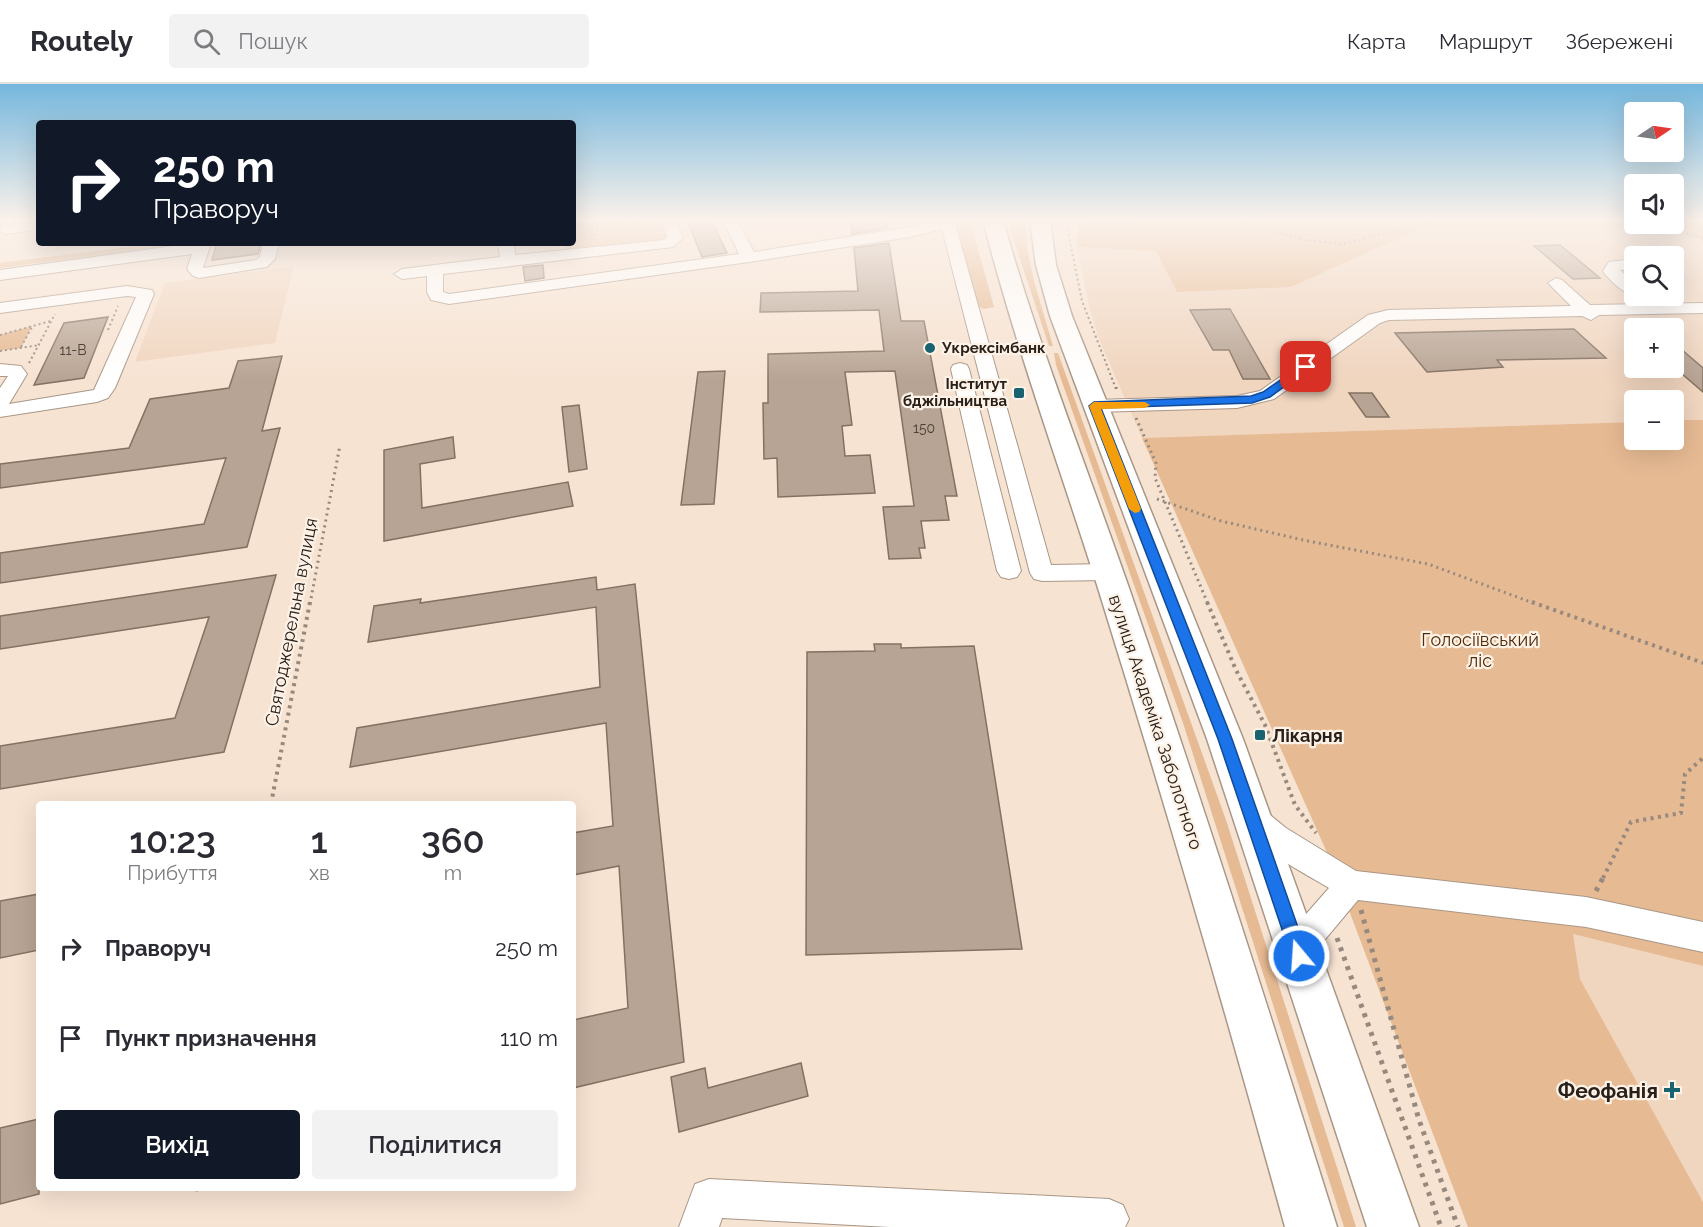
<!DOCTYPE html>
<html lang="uk">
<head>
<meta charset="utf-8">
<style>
  body { margin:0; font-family:Raleway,sans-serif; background:#f2f2f3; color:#2b2b33; height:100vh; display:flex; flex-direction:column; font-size:22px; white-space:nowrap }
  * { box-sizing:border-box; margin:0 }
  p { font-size:20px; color:#7c7c81 }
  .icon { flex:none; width:33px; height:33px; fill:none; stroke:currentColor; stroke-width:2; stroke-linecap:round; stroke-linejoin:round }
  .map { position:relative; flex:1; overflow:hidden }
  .details { position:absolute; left:36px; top:717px; width:540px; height:390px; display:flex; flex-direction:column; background:#fff; border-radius:6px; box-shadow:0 6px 24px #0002 }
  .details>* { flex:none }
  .banner { position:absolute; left:36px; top:36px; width:540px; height:126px; border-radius:6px; box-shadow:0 6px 24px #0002; background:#111827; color:#fff; overflow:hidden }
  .needle { width:39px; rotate:77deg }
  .tools { position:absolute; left:1624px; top:18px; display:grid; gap:12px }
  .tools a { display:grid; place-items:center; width:60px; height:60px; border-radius:6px; background:#fff; box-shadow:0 6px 24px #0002; font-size:30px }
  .pin { position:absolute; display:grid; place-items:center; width:51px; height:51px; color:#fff; margin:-26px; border-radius:12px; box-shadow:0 3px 9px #0006 }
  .me { position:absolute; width:66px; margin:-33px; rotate:342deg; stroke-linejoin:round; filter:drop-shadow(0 0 4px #0008) }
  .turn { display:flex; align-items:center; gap:21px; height:126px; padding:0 18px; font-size:27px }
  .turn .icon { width:78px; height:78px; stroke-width:2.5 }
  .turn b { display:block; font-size:42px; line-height:51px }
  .eta { display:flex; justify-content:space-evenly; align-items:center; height:102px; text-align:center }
  .eta b { font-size:36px; font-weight:600; line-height:42px }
  .primary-button { display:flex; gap:12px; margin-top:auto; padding:12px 18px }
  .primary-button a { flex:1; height:69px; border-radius:6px; background:#111827; color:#fff; font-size:24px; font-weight:600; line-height:69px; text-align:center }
  .primary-button a+a { background:#f2f2f3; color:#2b2b33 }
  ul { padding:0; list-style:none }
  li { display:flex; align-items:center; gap:18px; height:90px; padding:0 18px }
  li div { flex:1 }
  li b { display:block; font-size:22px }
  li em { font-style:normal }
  header { display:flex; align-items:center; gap:36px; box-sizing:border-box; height:84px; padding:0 30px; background:#fff; border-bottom:2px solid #e1e1e2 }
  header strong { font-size:28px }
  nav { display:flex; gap:33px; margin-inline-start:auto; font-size:21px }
  .search { width:420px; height:54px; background:#f2f2f3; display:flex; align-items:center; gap:15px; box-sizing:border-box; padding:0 21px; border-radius:6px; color:#7c7c81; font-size:22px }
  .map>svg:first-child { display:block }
</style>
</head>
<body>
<header>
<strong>Routely</strong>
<div class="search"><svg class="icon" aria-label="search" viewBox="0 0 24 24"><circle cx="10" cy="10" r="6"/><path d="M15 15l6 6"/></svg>Пошук</div>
<nav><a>Карта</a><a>Маршрут</a><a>Збережені</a></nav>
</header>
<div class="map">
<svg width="1703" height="1143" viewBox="0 0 1703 1143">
  <rect width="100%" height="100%" fill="#f7e3d2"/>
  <g fill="#f0d5bf" fill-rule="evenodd">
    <path d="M1648,143l39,8 16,7v178h-29v-20h-39v22l-493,16 -43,-99 -10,-33 -12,-59 79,4 135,36 126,-57zM1635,172h39v40h-39zM1635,244h39v40h-39z"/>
    <path d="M294,182l-19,77 -140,19 30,-79z"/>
    <path d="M1573,850l130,32v236l-123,-223z"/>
  </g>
  <g fill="#e6ba93">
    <path d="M573,136h89l7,19 -103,13 -1,-7 12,-2z"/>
    <path d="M952,136h18l24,87 -10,2 -9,-4z"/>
    <path d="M1007,136h18l2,27 7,34 19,65h-4z"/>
    <path d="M1078,136h557v4h39v-4h29v22l-16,-7 -39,-8 -231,3 -126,57 -114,5 -21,-41 -79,-4z"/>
    <path d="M158,159h33l-191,25v-5z"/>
    <path d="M32,242l-11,22 -21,3v-16z"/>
    <path d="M1054,269h4l168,467 130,407h-12l-161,-504 -127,-358z"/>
    <path d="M1674,336h29v546l-130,-32 7,45 123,223v25h-235l-139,-370 -187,-419 493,-16v18h39z"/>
  </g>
  <g fill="#b8a494" stroke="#847162" stroke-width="1.5">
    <path d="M687,136h24l16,33 -25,4z"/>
    <path d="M851,136h35l1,8 -35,6z"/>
    <path d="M217,159h44l-3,11 -46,6z"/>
    <path d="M889,159l12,78h23l33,175h-12l4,24 -28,1 4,27h-6l2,10 -32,1 -6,-52 31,-1 -19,-135 -50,1 7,53 -10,1 3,30 25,-1 5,38 -97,4 -1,-39 -13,1 -1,-56h5v-49l116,-3 -5,-41 -119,2 1,-19 97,-2 -4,-43z"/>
    <path d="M1560,161l40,33 -27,1 -39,-33z"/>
    <path d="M543,181l1,13 -19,3 -2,-14z"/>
    <path d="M1230,225l40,70h-27l-14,-29h-16l-23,-40z"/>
    <path d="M108,233l-24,61 -50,7 30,-62z"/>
    <path d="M1574,245l32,29 -109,2 6,7 -76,5 -32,-39z"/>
    <path d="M1674,259l29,25v24l-29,-25z"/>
    <path d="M282,272l-20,75 18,-3 -33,119 -247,36v-30l204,-29 22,-66 -226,30v-24l129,-16 21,-49 79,-11 9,-27z"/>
    <path d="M725,287l-11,133 -33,1 17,-133z"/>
    <path d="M1349,309h23l17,24h-23z"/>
    <path d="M579,321l8,64 -18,3 -7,-65z"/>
    <path d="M453,353l2,21 -35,6 2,44 146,-26 5,24 -189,35v-91z"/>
    <path d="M276,491l-52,177 -224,37v-43l175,-28 34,-101 -209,32v-33z"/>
    <path d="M596,493l1,13 38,-6 49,478 -111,26v-68l55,-12 -9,-142 -46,9v-42l40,-7 -7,-103 -256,44 7,-39 243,-41 -4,-80 -228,35 6,-36 47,-7 -1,4z"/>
    <path d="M874,560h27v4l73,-2 48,303 -216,6 1,-303 68,-1z"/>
    <path d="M39,810v56l-39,8v-57z"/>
    <path d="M801,979l7,33 -129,36 -8,-55 34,-9 3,20z"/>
    <path d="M39,1035v75l-39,10v-76z"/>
  </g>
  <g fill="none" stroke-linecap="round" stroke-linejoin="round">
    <defs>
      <g id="minor">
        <path d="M661,136h14l8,18 -10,9 -230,27v18l6,2 290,-40 -16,-34h14l17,32 156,-25 30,-7h14l97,345 57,-1 8,2 4,6 -4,6 -8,2 -66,1 -8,-2 -4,-6 -88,-344 -32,8 -161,25 -300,42 -18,-4 -4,-8v-16l-25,3 -8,-5 8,-5 98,-12 -2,-14h16l1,12 149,-15 3,-3z"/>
        <path d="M39,137v8l-33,5 -6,-3 1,-5z"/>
        <path d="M195,159h16l-8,25 53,-8 4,-3 3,-14h16l-4,16 -8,8 -68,11 -6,-2 -6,-7 5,-15 -192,26v-10z"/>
        <path d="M1635,175v10l-15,1 15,13v13h2c-12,-1 -27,-15 -34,-25l6,-9z"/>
        <path d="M1556,194l6,2 28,25 113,-2v10l-104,2 -8,5 -9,-4 -193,4 -9,3 -106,76 -37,9 -143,4 -7,-2 -3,-4 3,-4 7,-2 143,-4 23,-5 108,-76 20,-5 183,-4 -23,-23z"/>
        <path d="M127,202l25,4 2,4 -39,94 -7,10 -11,4 -97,15v-29l8,-12h-8v-12l21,2 6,8 -18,30 85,-14 42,-93 -9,-1 -127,17v-10z"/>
        <path d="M960,279l7,2 2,4 52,202 -4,6 -8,2 -8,-2 -4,-6 -46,-202 2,-4z"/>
        <path d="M1254,722l10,4 22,18 70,43 230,26 117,25v30l-117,-25 -228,-27 -36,43 -10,24 -12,5 -12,-5 -4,-11 16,-35 29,-33c-27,-16 -76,-41 -90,-69l5,-9z"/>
        <path d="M709,1095l400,20 14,6 6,14 -4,8h-235l-168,-9 -3,9h-40l16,-43z"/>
      </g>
      <g id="highway">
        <path d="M983,136h20c35,125 83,245 126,368 73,212 141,425 208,639h-52c-59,-214 -121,-427 -187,-639 -39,-123 -83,-243 -115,-368z"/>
        <path d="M1030,136h20l6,45 16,51 171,423 176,488h-52l-160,-488 -157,-423 -14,-51z"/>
      </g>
    </defs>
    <use href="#minor" stroke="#a99686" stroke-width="2"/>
    <use href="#highway" stroke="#a99686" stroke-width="3"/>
    <g stroke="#97897d" stroke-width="2" stroke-dasharray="2 3" stroke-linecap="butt">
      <path d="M573,136l13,4 7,11 -2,4"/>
      <path d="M602,136l4,6c14,3 25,3 37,-6"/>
      <path d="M1065,136l50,4 30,-4"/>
      <path d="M1069,136l-2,7 15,74 34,88"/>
      <path d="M1232,136l72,20 39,4 95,-24"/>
      <path d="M587,140l35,-1 32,8"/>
      <path d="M1653,140l50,14"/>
      <path d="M592,145l14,-3"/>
      <path d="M108,246l10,-24"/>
      <path d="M0,251l51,-14"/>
      <path d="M21,263l11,-20"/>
      <path d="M0,267l40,-6"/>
      <path d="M29,279l26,-49"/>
    </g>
    <g stroke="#97897d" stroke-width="3" stroke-dasharray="2 4" stroke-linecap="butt">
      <path d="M1116,303l1,4"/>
      <path d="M1136,334l20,45 -1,15 53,126"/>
      <path d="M1157,415l64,22 82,19 125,24 108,40"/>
      <path d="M310,520l30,-159"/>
    </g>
    <g stroke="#97897d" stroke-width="4" stroke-dasharray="3 4.5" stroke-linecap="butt">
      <path d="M1207,518l29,68 29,55 30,80 21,28"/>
      <path d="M1532,518l171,61"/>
      <path d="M271,720l39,-202"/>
      <path d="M1603,794l28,-56 50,-9 4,-39 18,-16"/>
    </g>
    <g stroke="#97897d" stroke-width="5" stroke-dasharray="4 6" stroke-linecap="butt">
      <path d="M1596,807l8,-15"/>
      <path d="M1361,826l58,210 39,107"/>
      <path d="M1337,854l104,289"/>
      <path d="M195,1107l1,-3"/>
    </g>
    <use href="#minor" fill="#fff" fill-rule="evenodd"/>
    <use href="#highway" fill="#fff" fill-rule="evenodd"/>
  </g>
  <linearGradient id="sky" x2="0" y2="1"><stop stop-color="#75b7dd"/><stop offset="0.46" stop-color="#fbf2eb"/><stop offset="1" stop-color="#fbf2eb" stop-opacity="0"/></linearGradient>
  <rect width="1703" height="296" fill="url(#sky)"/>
  <path fill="#1a73e8" stroke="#114b97" stroke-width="1.5" d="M1302,281l9,2 -41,30 -18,6 -151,5 131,331 76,217 -2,6 -7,3 -6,-3 -2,-6 -73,-217 -129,-333 5,-4 157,-6 12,-4z"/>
  <path fill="#f59e0b" d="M1094,318h51l5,3 -5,3 -44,1 40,100 -2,3 -4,1 -6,-4 -40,-103z"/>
  <g fill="#196370" stroke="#fef2e7" stroke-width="2">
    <circle cx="930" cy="264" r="6"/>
    <rect x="1013" y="303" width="12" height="12" rx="3"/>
    <rect x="1254" y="645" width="12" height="12" rx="3"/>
    <path d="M1669 997h6v6h6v6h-6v6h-6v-6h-6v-6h6z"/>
  </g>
  <g text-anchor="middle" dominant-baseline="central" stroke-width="4.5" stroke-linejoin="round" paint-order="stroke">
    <g font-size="14" fill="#4c4138">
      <text x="73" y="266">11-В</text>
      <text x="924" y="344">150</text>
    </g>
    <g font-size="15" font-weight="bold" fill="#28201a" stroke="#fef2e7" text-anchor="start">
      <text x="942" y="264">Укрексімбанк</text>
      <text x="1007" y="300" text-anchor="end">Інститут<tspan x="1007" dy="17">бджільництва</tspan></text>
    </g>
    <g font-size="18" fill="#28201a" stroke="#fef2e7">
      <text transform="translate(291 538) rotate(-79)">Святоджерельна вулиця</text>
      <text transform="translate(1156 638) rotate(72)">вулиця Академіка Заболотного</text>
    </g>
    <g font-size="18" fill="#4e2d0a" stroke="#fef2e7">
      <text x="1480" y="555">Голосіївський<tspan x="1480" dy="21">ліс</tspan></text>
    </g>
    <g font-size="18" font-weight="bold" fill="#28201a" stroke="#fef2e7" text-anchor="start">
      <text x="1272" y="651">Лікарня</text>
    </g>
    <g font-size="21" font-weight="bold" fill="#28201a" stroke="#fef2e7" text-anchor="end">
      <text x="1658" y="1006">Феофанія</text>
    </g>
  </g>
</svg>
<div class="tools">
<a><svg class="needle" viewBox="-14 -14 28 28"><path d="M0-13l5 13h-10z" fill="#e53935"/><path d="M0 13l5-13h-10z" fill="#7c7c81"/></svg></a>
<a><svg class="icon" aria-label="sound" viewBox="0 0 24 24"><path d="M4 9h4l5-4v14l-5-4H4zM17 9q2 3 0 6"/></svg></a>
<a><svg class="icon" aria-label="search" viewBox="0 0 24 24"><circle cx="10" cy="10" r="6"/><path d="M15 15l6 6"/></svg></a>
<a>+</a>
<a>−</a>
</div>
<div class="pin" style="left:1306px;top:283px;background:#d93025"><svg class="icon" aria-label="arrive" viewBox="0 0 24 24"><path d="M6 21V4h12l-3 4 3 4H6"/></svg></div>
<svg class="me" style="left:1299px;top:872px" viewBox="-20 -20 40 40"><circle r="17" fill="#1a73e8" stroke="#fff" stroke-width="3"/><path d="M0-11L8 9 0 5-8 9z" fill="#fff"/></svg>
<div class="banner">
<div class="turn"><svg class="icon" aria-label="right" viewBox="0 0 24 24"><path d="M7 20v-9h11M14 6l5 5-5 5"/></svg><div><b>250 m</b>Праворуч</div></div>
</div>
<section class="details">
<div class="eta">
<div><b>10:23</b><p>Прибуття</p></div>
<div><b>1</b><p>хв</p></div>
<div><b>360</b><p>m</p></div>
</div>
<ul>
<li><svg class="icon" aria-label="right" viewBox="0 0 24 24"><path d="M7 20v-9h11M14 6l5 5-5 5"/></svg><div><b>Праворуч</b></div><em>250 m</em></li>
<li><svg class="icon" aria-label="arrive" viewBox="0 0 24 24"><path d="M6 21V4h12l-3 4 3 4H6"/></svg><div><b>Пункт призначення</b></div><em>110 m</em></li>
</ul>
<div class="primary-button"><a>Вихід</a><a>Поділитися</a></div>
</section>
</div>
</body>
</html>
